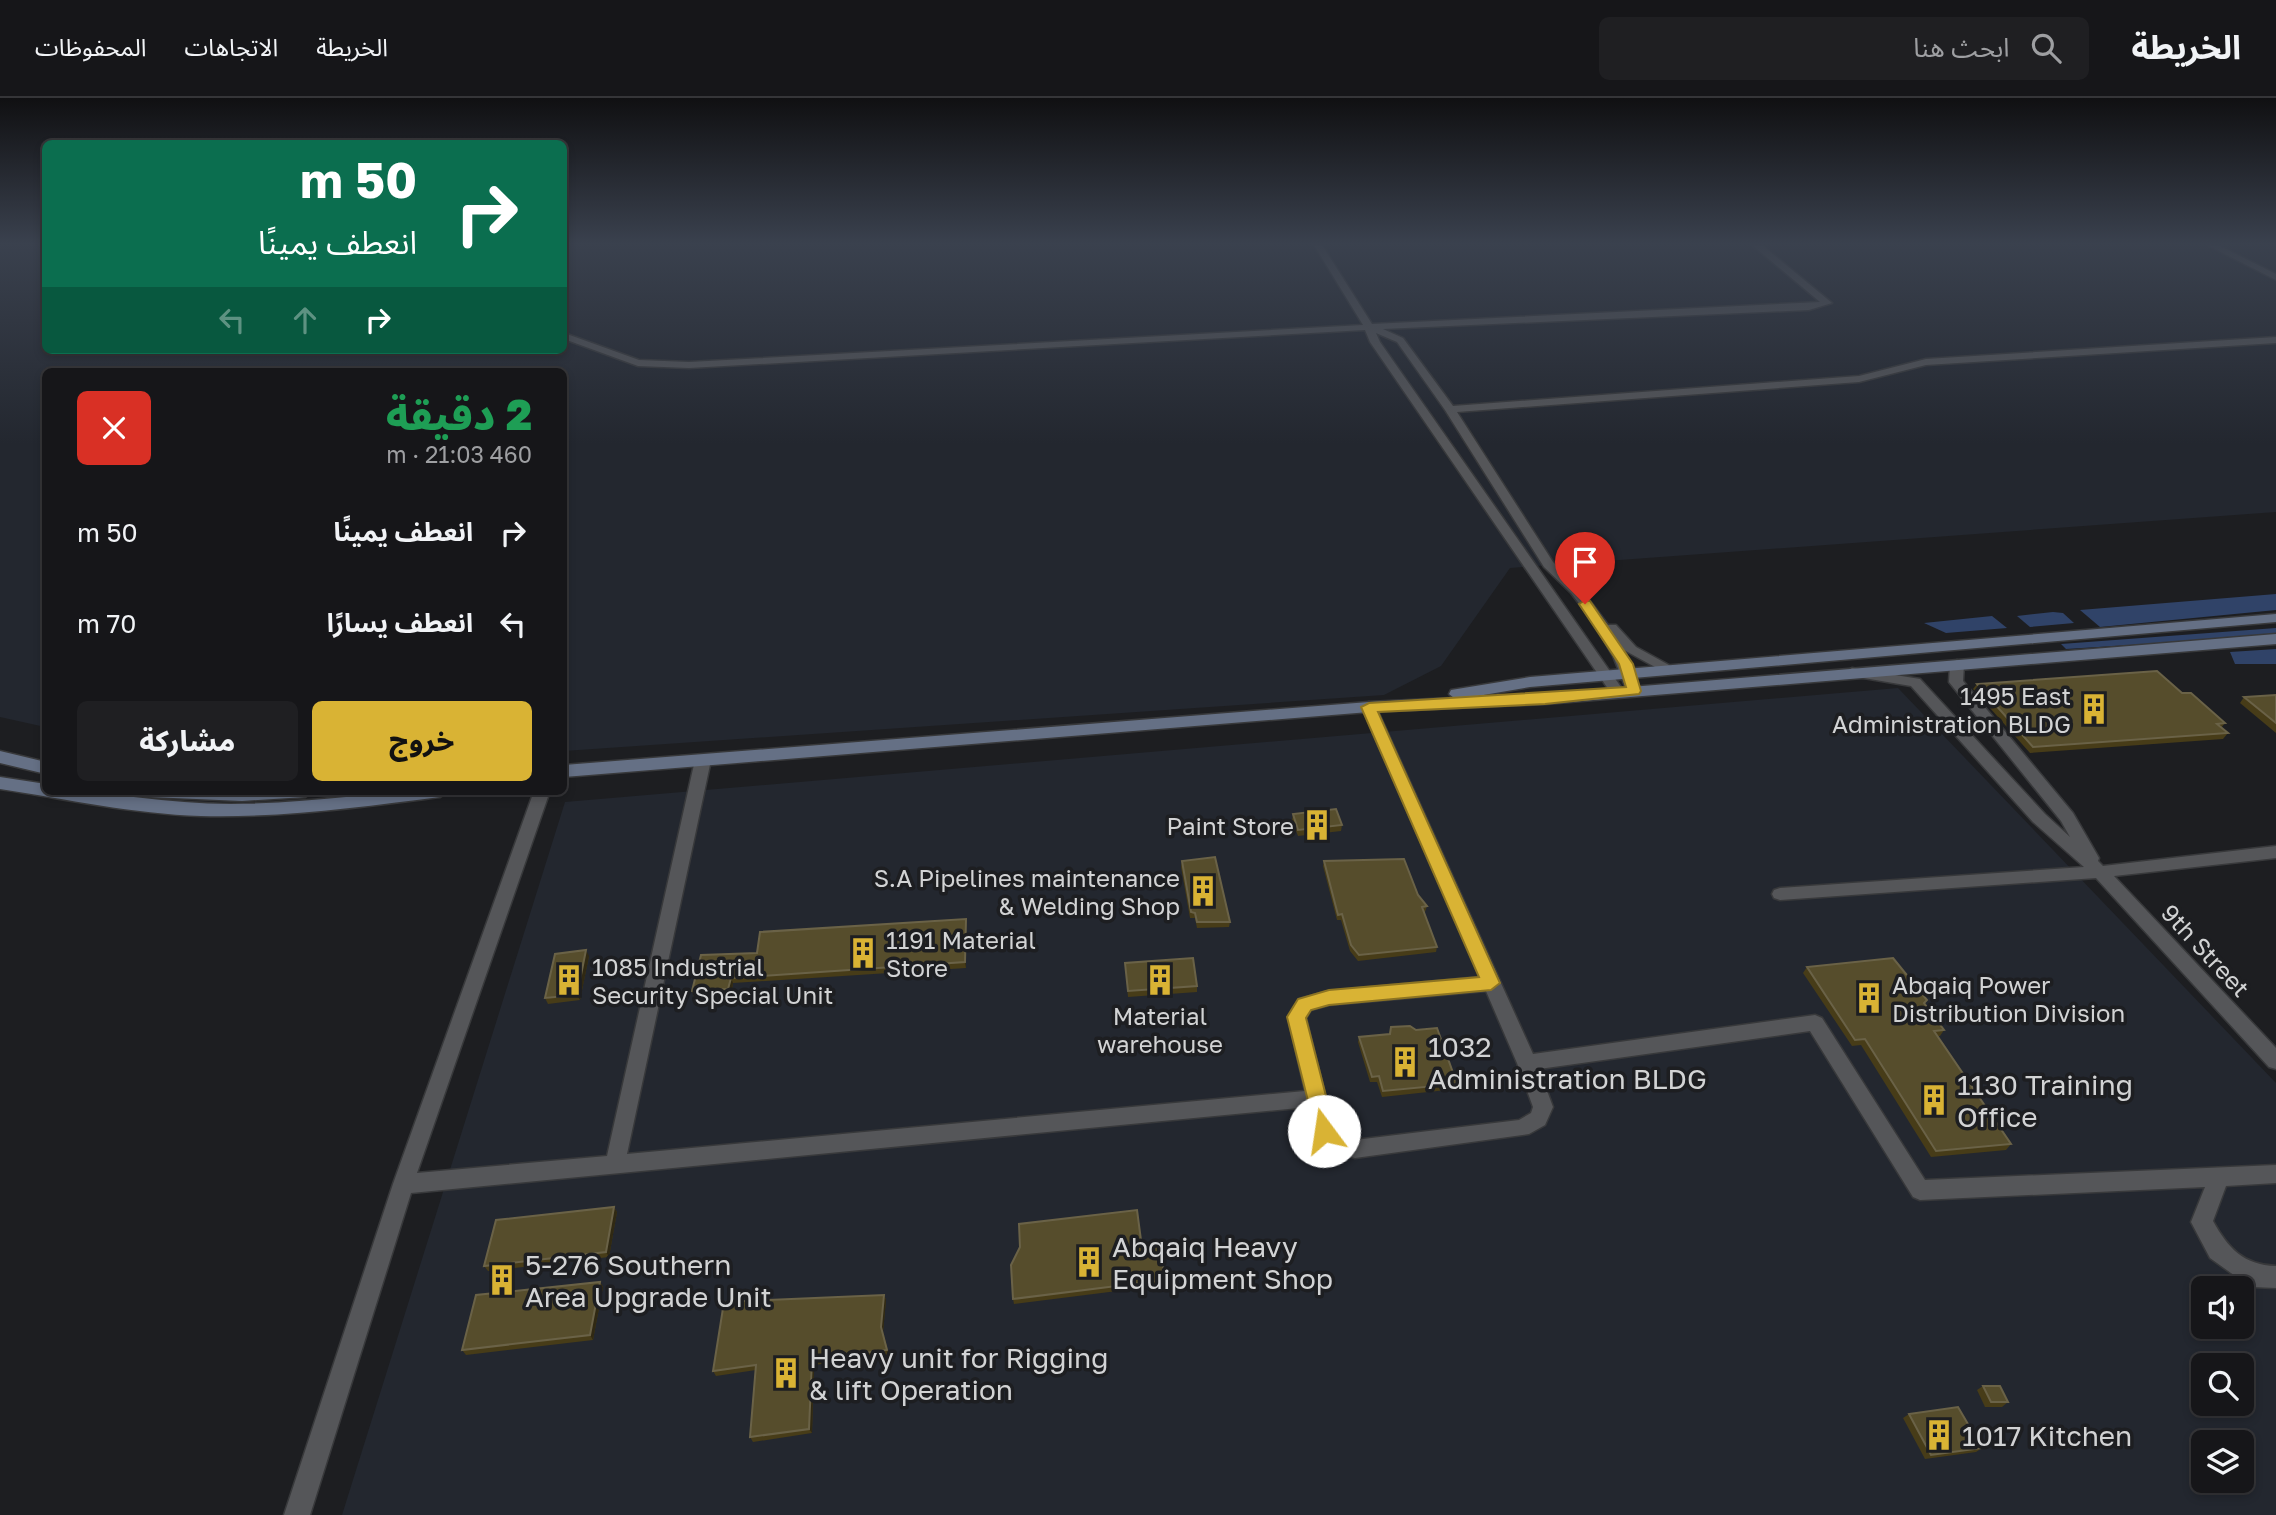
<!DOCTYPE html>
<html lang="ar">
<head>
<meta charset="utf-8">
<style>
  body { margin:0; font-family:"Golos Text","Noto Sans Arabic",sans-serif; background:#1f1f22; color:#f1f3f6; direction:rtl; height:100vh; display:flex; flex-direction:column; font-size:26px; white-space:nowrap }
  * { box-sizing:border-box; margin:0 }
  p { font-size:23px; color:#9e9fa2 }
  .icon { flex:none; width:38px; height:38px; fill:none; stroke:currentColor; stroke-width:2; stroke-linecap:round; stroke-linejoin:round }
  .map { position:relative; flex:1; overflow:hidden; direction:ltr }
  .panel { position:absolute; left:42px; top:270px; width:525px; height:427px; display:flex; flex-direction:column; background:#161619; border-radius:10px; box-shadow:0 4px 10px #0003,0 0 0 2px #353538; direction:rtl }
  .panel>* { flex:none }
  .guide { position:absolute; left:42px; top:42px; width:525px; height:214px; border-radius:10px; box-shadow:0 4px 10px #0003,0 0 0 2px #353538; direction:rtl; background:#0b6e4f; color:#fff; overflow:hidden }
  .controls { position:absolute; left:2191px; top:1178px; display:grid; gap:14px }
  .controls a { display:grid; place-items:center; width:63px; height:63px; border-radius:10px; background:#161619; box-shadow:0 4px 10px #0003,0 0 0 2px #353538; font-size:35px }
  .pin { position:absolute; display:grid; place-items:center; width:60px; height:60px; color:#fff; margin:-72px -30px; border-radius:50% 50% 50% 0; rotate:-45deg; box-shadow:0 0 7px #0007 }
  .pin .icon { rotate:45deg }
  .me { position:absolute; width:77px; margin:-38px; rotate:346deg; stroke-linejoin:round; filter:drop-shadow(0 0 5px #0008) }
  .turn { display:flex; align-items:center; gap:24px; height:147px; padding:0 35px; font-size:32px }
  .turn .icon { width:91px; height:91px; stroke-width:2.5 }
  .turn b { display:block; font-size:49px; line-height:60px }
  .lanes { display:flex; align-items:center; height:66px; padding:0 35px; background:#0003; justify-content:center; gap:35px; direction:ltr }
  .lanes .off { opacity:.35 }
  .round { display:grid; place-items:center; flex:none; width:74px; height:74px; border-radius:10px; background:#1f1f22 }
  .headline { display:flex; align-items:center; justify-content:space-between; height:119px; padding:0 35px }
  h1 { font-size:42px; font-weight:800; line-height:52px; color:#1e9e55 }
  .action { display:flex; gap:14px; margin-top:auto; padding:14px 35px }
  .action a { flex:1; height:80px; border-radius:10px; background:#d9b334; color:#111; font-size:28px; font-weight:800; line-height:80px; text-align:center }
  .action a+a { background:#1f1f22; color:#f1f3f6 }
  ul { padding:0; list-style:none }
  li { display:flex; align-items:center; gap:21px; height:91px; padding:0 35px }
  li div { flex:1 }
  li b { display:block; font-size:26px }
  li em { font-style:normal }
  header { display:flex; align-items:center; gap:42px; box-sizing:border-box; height:98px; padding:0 35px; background:#161619; border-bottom:2px solid #353538 }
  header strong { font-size:33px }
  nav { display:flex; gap:38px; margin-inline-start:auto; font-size:24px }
  .search { width:490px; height:63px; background:#1f1f22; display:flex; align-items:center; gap:18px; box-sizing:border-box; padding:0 24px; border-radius:10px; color:#9e9fa2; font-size:26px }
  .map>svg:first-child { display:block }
</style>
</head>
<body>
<header>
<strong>الخريطة</strong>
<div class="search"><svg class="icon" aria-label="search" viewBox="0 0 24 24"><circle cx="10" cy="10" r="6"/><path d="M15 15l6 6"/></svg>ابحث هنا</div>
<nav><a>الخريطة</a><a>الاتجاهات</a><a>المحفوظات</a></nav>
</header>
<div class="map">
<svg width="2276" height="1417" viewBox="0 0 2276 1417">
  <rect width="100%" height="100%" fill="#1d1e21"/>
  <g fill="#23272f" fill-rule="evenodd">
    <path d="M0,147h45l1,105h518v-105h1712v267l-766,56 -69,98 -57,29 -820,56v-380h-518l-1,356 -45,-10z"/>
    <path d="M1898,590l378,395v432h-1934l223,-713zM2203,1190h39v38h-39zM2203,1267h39v39h-39zM2203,1344h39v38h-39z"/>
  </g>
  <g fill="#304368">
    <path d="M2276,496v16l-176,17 -20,-17z"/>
    <path d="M2053,514l10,1 11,10 -44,4 -13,-11z"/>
    <path d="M1992,518l15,12 -61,5 -22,-10z"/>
    <path d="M2276,530v8l-210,13 -5,-5z"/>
    <path d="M2276,551v15h-41l-5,-12z"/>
  </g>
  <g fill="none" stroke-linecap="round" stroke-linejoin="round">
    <defs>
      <g id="street">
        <path d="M1314,147h8l50,79 448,-22 -68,-57h10l70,58 -23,7 -426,19 20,9 50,68 406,-30 67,-17 350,-22v6l-350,22 -67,17 -402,30 96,150 27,26 28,37h8l20,22 42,23 -7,4 -5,-1 -42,-23 17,41 -7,4 -7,-4 -14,-35 -19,-33 -23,-30 -27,-26 -99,-157 -48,-68 -21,-9 4,9 243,348 2,3 -2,3h-10l-243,-354 -5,-12 -676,38 -51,-2 -74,-27v-6l75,27 50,2 674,-37z"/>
        <path d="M2207,147h11l58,29v6z"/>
        <path d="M1957,562l7,4 -1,17 110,132 26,45 -1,3 5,5 173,-20v12l-162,18 162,172v21l-7,-2 -173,-189 -316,22 -6,-2 -2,-4 2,-4 6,-2 304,-21 -51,-45 -122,-136 -59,-10 -7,-4 7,-4 68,11 125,135 25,23 -9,-16 -112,-139 1,-18z"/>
        <path d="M1369,604l7,5 157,347 282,-39 7,3 103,162 351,-15v18l-50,3 -13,35c15,27 30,44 63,45v22l-23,-1 -8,-4 -35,-25 -19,-36 14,-35 -285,13 -7,-3 -103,-166 -271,38 14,38 -8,18 -16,9 -174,24c-34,-9 -39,-17 -46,-51l-898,86 -101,322h-26l109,-331 141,-393h16l-133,382 190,-17 88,-396 8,-5 8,5 -84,394 678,-63 -17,-74 11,-18 30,-8 151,-14 -118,-270zM1486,893l31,72 16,44 -2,6 -12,7 -164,20 -13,-3 -9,-10 -27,-109 5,-8 18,-5z"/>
      </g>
      <g id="secondary">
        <path d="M2276,516v8l-746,65 -64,11 79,-4 731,-60v10l-731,60 -176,8 -805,65v-12l805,-63 85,-4 -5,-4 2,-4 79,-13z"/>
        <path d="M0,653l46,11v12l-46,-11z"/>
        <path d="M0,679l46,7v7c62,0 122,13 185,13 73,0 145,-13 218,-13l-9,6c-79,10 -159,21 -239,19 -68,-2 -134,-17 -201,-27z"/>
        <path d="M141,693h173l-9,6 -63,4 -92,-4z"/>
      </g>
    </defs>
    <use href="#street" stroke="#38393b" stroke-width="3"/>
    <use href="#secondary" stroke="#38393b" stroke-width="3"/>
    <use href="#street" fill="#555659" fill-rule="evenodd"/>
    <use href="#secondary" fill="#657085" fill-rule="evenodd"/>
  </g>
  <g fill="#473c18">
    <path d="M1977,586l205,9 43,30 -4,5 7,5 -5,6 -193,14 -57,-64z"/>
    <path d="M2276,597v38l-36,-30 4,-6z"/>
    <path d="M1293,716l49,11 -1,6 -43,5 -6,-16z"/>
    <path d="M1182,763l48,61 -1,5 -32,1 -2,-10h-5l-9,-51z"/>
    <path d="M1324,763l94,34 9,11 -2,6h-1l13,35 -1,5 -78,9 -8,-10 -9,-31h-4l-14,-54z"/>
    <path d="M966,827v43l-233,15 -2,12 -37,2 -2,-6 65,-38z"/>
    <path d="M589,858l-9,44 -32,4 -3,-6z"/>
    <path d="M1125,865l72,23v6l-69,5z"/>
    <path d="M1807,869l120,33 -2,4 19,26 -4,6h-3l74,108 -5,6 -75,7 -70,-112 -9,1 -49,-73z"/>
    <path d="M1391,929l66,57 -1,5 -74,8 -5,-15h-7l-12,-40 1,-5 30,-3z"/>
    <path d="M614,1109l3,5 -8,45 -121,14 -4,-5z"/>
    <path d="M1142,1150l23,32v5l-151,19 -1,-5z"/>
    <path d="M600,1184l3,5 -10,53 -127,15 -4,-5z"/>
    <path d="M884,1197l2,5 -3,32 6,23 -75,10 -2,68 -59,9 -3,-5 6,-67 -40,6 -3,-5z"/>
    <path d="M1983,1288l25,16 -6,5h-17l-8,-17z"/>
    <path d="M1909,1316l73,34 -6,4 -51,7 -22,-41z"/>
  </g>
  <g fill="#302913">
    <path d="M966,821v49l-1,-6z"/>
    <path d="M586,852l3,6 -9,44 -3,-5z"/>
    <path d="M731,880l2,5 -2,12 -3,-6z"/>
    <path d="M614,1109l3,5 -8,45 -3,-5z"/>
    <path d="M600,1184l3,5 -10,53 -3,-5z"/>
    <path d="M884,1197l2,5 -3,32 6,23 -8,-28z"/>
    <path d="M812,1262l2,5 -2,68 -3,-4z"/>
  </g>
  <g fill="#564d2c" stroke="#6a6247" stroke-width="2">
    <path d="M2157,573l25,22h9l34,30 -8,1 11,9 -195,14 -56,-63z"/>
    <path d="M2276,597v28l-32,-26z"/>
    <path d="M1336,711l6,16 -44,5 -5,-16z"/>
    <path d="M1215,759l15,65h-33l-2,-9 -4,-1 -9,-51z"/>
    <path d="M1404,761l14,36 9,11 -5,1 15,40 -78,8 -8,-10 -9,-31 -4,1 -14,-54z"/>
    <path d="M966,821l-1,43 -234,16 -3,11 -36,2 9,-36 56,-2 3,-21z"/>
    <path d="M586,852l-9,45 -32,3 10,-44z"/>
    <path d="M1193,860l4,28 -69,5 -3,-28z"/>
    <path d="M1893,860l34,42 -3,3 20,27 -10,1 77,113 -75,7 -71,-112 -10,1 -48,-73z"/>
    <path d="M1410,928l6,4 21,-2 20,56 -74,7 -4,-15 -7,1 -13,-40 31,-3 1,-7z"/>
    <path d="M614,1109l-8,45 -122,14 12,-46z"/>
    <path d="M1137,1112l5,38 18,-2 5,34 -152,19 -2,-34 9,-18 -1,-23z"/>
    <path d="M600,1184l-10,53 -128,15 14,-55z"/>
    <path d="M884,1197l-3,32 6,23 -75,10 -3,69 -59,8 6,-72 -43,6 11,-69z"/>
    <path d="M1983,1288h17l8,16h-17z"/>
    <path d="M1958,1309l24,41 -51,7 -22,-41z"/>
  </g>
  <linearGradient id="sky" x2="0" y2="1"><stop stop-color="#101012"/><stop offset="0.42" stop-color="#3a414e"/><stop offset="1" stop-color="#3a414e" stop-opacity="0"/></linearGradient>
  <rect width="2276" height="346" fill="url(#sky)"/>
  <path fill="#d9b334" stroke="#8d7422" stroke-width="2" d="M1585,502l5,1 43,63 8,27 -2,3 -94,10 -167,8 122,271 -9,7 -162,15 -18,5 -5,8 29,113 -3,6 -8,3 -7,-3 -30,-120 11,-18 31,-9 150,-13 -118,-270 8,-4 257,-16 -7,-23 -40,-60z"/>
  <defs>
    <symbol id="building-bare" viewBox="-9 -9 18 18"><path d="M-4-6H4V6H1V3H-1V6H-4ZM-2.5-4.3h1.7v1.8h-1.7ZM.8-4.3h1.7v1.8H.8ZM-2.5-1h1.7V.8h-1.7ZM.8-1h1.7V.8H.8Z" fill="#d9b334" stroke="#1d1e21" stroke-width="2.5" paint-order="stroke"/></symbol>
  </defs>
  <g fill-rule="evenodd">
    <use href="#building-bare" x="2072" y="589" width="44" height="44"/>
    <use href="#building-bare" x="1295" y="705" width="44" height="44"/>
    <use href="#building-bare" x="1181" y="771" width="44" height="44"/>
    <use href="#building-bare" x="841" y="833" width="44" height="44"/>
    <use href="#building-bare" x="547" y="860" width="44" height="44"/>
    <use href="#building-bare" x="1138" y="860" width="44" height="44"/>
    <use href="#building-bare" x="1847" y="878" width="44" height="44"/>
    <use href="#building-bare" x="1383" y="942" width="44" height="44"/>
    <use href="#building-bare" x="1912" y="980" width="44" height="44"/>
    <use href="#building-bare" x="1067" y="1142" width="44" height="44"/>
    <use href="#building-bare" x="480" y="1160" width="44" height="44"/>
    <use href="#building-bare" x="764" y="1253" width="44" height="44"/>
    <use href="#building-bare" x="1917" y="1315" width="44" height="44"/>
  </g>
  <g text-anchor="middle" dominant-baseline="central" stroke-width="7" stroke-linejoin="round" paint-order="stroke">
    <g font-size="24" fill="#d2d3d4" stroke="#1d1e21" text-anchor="end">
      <text x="2071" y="597">1495 East<tspan x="2071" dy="28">Administration BLDG</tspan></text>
      <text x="1294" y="727">Paint Store</text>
      <text x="1180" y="779">S.A Pipelines maintenance<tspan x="1180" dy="28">&amp; Welding Shop</tspan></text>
      <text x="886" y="841" text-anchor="start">1191 Material<tspan x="886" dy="28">Store</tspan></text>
      <text x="592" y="868" text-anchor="start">1085 Industrial<tspan x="592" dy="28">Security Special Unit</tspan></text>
      <text x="1892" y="886" text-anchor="start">Abqaiq Power<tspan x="1892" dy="28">Distribution Division</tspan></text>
      <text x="1160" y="917" text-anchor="middle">Material<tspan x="1160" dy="28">warehouse</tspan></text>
    </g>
    <g font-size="24" fill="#d2d3d4" stroke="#1d1e21">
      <text transform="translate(2206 852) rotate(47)">9th Street</text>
    </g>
    <g font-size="28" fill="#d2d3d4" stroke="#1d1e21" text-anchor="start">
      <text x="1428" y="948">1032<tspan x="1428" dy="32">Administration BLDG</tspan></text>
      <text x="1957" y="986">1130 Training<tspan x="1957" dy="32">Office</tspan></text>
      <text x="1112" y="1148">Abqaiq Heavy<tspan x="1112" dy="32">Equipment Shop</tspan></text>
      <text x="525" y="1166">5-276 Southern<tspan x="525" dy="32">Area Upgrade Unit</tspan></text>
      <text x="809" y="1259">Heavy unit for Rigging<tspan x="809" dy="32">&amp; lift Operation</tspan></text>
      <text x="1962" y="1337">1017 Kitchen</text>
    </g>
  </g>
</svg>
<div class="controls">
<a><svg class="icon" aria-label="sound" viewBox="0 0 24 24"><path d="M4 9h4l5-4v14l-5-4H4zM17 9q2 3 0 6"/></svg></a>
<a><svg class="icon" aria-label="search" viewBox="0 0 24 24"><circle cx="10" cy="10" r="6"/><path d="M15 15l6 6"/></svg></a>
<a><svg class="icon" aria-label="layers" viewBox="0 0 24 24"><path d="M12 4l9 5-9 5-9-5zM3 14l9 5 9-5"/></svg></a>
</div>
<div class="pin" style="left:1585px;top:506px;background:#d93025"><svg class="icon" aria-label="arrive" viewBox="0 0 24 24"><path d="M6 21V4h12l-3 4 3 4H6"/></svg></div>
<svg class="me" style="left:1324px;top:1033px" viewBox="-20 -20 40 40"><circle r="19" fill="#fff"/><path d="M0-13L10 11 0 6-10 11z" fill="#d9b334"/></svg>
<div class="guide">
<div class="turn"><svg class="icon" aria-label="right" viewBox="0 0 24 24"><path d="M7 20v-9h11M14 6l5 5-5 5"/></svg><div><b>50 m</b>انعطف يمينًا</div></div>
<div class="lanes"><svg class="icon off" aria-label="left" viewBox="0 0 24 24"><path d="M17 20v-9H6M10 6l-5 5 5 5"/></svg><svg class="icon off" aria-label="ahead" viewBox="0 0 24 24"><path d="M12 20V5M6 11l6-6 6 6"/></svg><svg class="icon" aria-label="right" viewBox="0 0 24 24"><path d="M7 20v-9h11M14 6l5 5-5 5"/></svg></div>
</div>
<section class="panel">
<div class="headline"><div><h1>2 دقيقة</h1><p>460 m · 21:03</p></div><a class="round" style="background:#d93025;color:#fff"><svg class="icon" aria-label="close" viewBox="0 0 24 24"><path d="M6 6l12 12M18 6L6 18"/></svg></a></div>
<ul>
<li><svg class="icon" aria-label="right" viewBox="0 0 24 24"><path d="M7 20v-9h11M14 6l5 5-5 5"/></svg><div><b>انعطف يمينًا</b></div><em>50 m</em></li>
<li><svg class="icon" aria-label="left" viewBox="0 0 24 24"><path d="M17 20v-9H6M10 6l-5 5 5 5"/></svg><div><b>انعطف يسارًا</b></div><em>70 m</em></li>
</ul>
<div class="action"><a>خروج</a><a>مشاركة</a></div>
</section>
</div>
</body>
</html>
